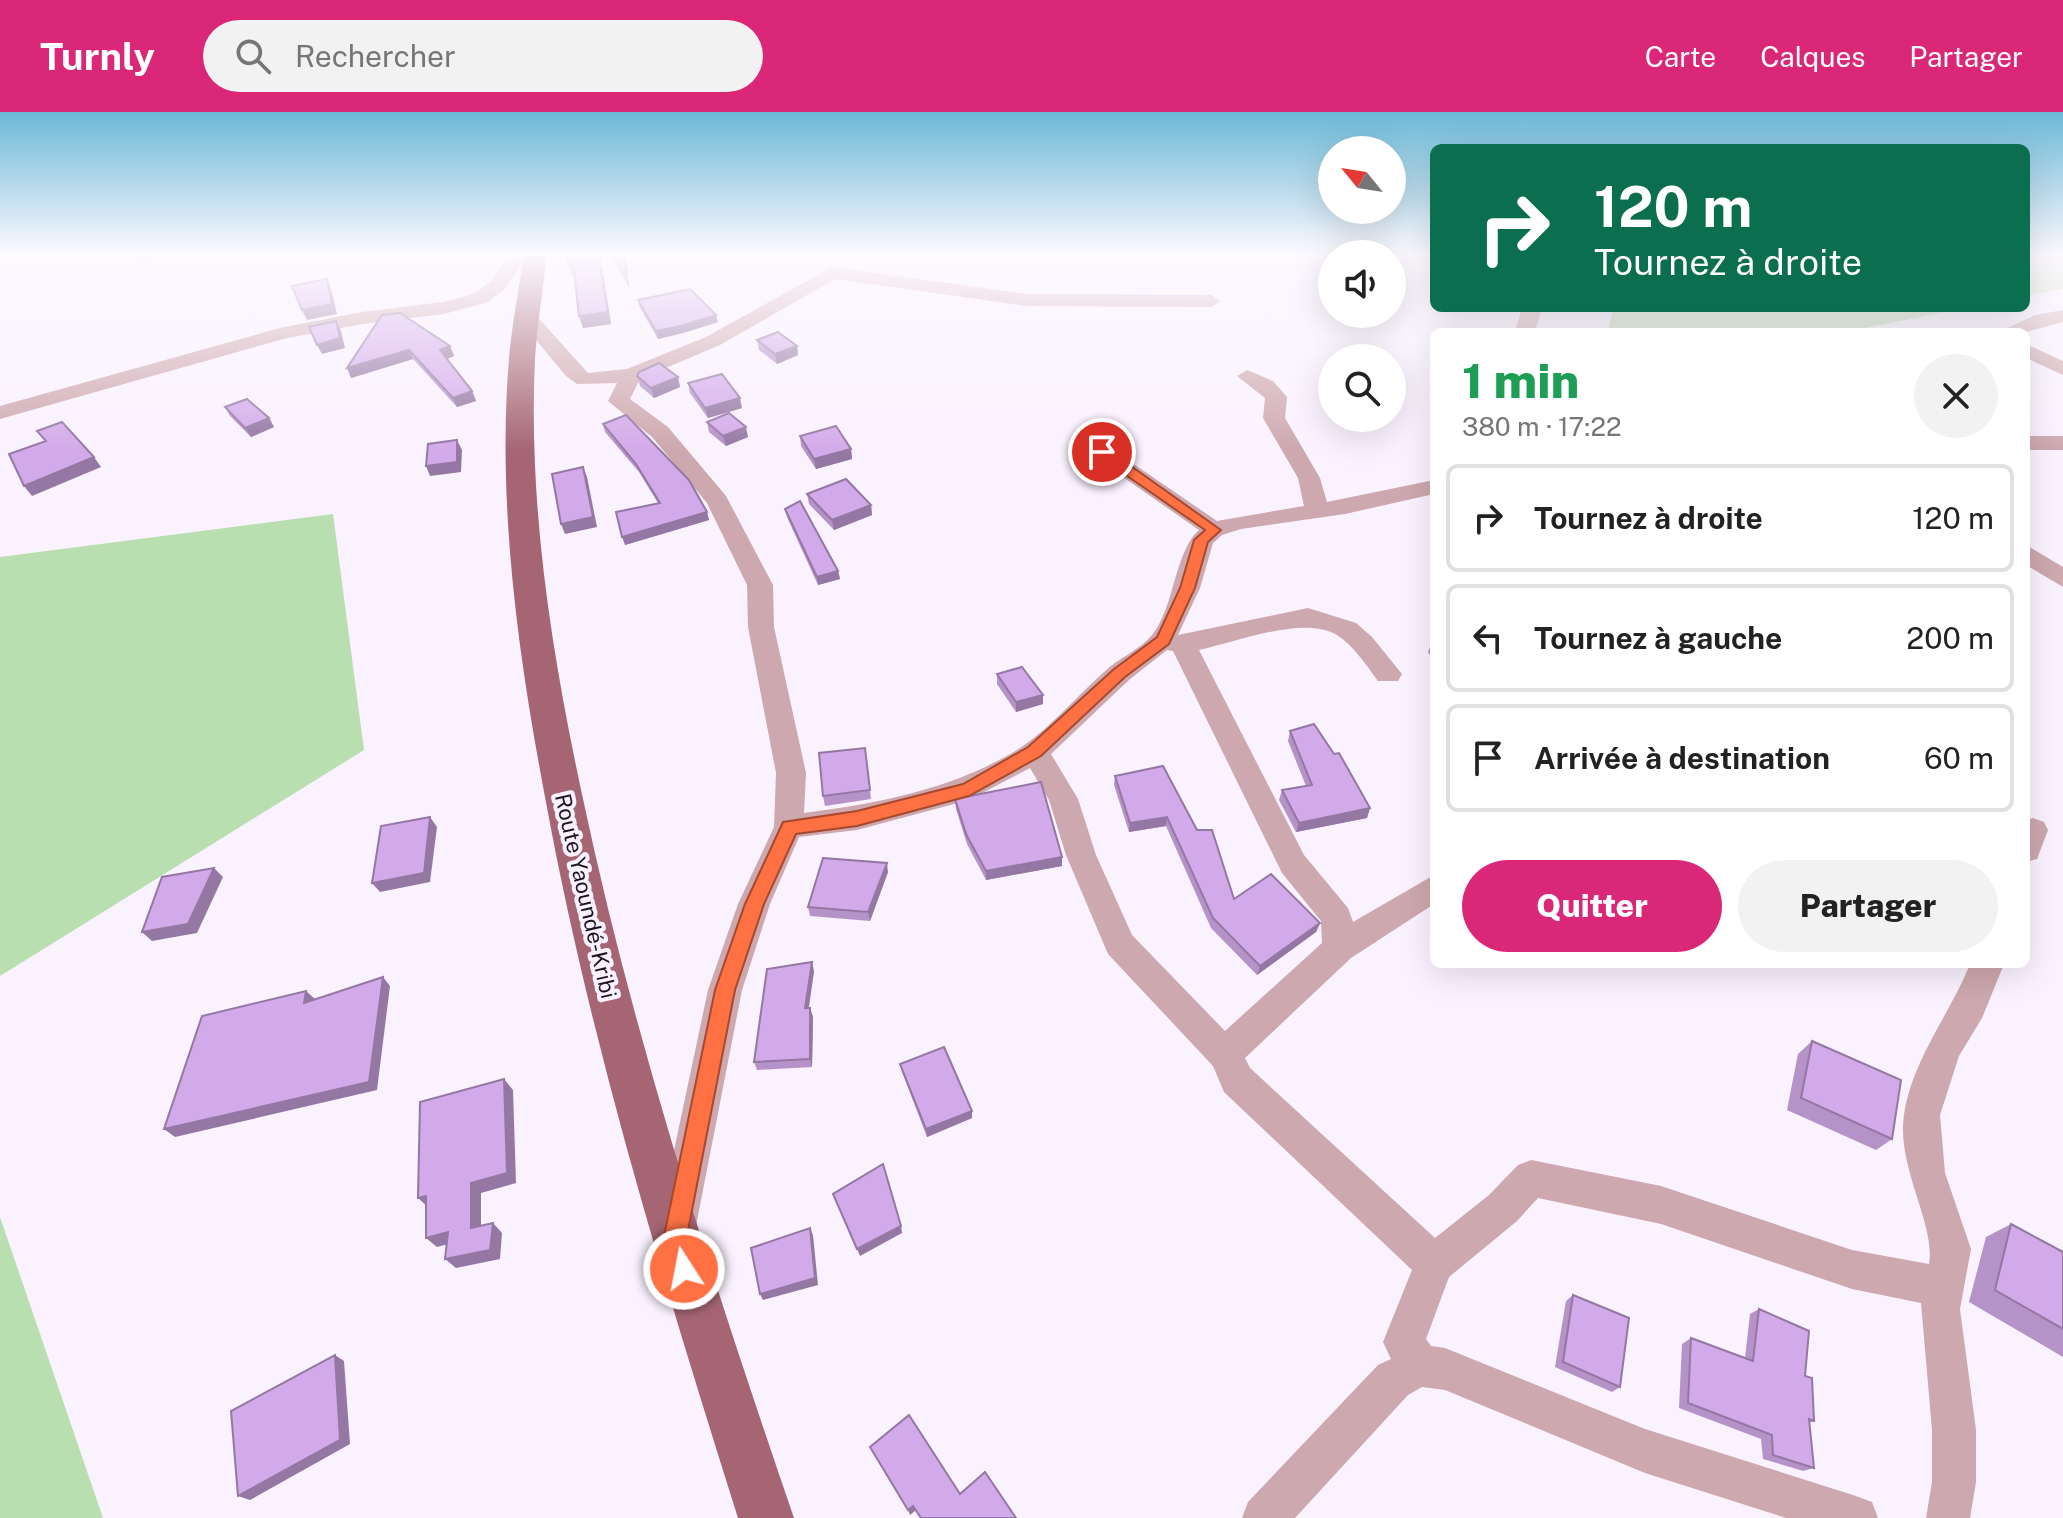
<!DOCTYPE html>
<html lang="fr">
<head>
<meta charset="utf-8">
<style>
  body { margin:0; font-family:"Public Sans",sans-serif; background:#f2f2f2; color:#222; height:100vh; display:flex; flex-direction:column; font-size:30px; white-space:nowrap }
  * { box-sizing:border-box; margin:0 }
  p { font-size:26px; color:#767676 }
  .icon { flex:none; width:44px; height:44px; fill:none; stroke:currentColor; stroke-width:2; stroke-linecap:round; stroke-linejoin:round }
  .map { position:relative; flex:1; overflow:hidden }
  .details { position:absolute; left:1430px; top:216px; width:600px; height:640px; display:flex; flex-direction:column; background:#fff; border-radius:12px; box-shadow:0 8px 32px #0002 }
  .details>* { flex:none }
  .top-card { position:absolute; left:1430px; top:32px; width:600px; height:168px; border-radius:12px; box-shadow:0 8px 32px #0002; background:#0b6e4f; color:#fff; overflow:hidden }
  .needle { width:52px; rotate:300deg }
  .buttons { position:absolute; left:1318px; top:24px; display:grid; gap:16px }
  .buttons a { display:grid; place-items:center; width:88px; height:88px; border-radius:50%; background:#fff; box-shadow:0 8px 32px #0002; font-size:40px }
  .pin { position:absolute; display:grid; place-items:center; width:68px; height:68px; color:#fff; margin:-34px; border:4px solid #fff; border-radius:50%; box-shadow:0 2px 8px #0007 }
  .me { position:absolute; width:88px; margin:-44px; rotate:349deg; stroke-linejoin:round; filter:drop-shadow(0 0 6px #0008) }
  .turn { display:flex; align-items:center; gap:28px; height:168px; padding:0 32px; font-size:36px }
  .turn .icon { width:104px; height:104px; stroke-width:2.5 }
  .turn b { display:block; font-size:56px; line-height:68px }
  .round { display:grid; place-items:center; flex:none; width:84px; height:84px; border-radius:42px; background:#f2f2f2 }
  .summary { display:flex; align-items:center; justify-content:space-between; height:136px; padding:0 32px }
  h1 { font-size:48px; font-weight:800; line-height:60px; color:#1e9e55 }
  .button { display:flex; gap:16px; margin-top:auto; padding:16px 32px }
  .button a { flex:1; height:92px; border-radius:48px; background:#db2777; color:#fff; font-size:32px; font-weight:800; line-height:92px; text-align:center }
  .button a+a { background:#f2f2f2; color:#222 }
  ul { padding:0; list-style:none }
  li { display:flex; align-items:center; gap:24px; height:108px; margin:0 16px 12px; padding:0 16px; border:4px solid #e0e0e0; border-radius:12px }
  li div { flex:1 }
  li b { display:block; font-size:30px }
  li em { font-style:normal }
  header { display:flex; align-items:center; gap:48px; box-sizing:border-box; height:112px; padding:0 40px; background:#db2777; color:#fff }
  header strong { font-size:38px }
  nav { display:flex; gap:44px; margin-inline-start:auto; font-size:28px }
  .search { width:560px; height:72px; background:#f2f2f2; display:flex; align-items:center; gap:20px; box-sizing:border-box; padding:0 28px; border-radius:44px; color:#767676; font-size:30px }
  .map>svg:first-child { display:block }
</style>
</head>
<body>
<header>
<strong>Turnly</strong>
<div class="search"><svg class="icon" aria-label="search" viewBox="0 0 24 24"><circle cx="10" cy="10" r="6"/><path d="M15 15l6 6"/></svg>Rechercher</div>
<nav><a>Carte</a><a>Calques</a><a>Partager</a></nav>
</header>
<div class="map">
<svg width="2063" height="1406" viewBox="0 0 2063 1406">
  <rect width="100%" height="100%" fill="#faf2ff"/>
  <g fill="#b9deb0">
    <path d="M2026,143h37v34l-37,7z"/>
    <path d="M1613,196h353l-121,24h-237z"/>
    <path d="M333,402l31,236 -364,226v-419z"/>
    <path d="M0,1105l103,301h-103z"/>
  </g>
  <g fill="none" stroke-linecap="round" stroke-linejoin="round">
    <g fill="#cda8ae" fill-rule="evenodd">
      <path d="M134,143h23l-9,6h-12z"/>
      <path d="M510,143h18l-23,34 -17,13 -44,12 -82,10 -79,15 -283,80v-13l280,-78 82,-16 81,-10 31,-8 17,-13z"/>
      <path d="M832,155l195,27 184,1 10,6 -10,6 -184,-1 -192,-27 -115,66 -80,34 -10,20 38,28 58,69 47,89 1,42 32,146 -2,40c77,-10 154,-25 219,-67 29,-20 55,-51 81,-74 14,-14 36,-22 48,-37 22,-26 23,-85 47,-105l-122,-85 -3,-5 13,-18h16l3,5 -9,12 120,82 87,-15 -6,-28 -35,-60 2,-20 -28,-22 10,-6 26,11 14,16 -2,21 35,60 7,24 107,-22v14l-89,20 -104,15 -19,6 -9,8 -13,45 -22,47 130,-27 48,15 16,14 30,37 -4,7h-20c-12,-16 -24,-35 -41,-46 -33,-20 -101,7 -138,15l105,205 44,53 5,14 81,-47v29l-83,54 -106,100 5,10 185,170 54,-43 29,-30 13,-5 130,26 191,64 77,14c7,-39 -33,-98 -25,-149 8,-55 46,-101 66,-151h34l-22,54 -23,38 -19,59 5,58 26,76 -11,60 16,121v52l-6,36h-44l6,-36v-52l-11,-127 -69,-14 -191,-65 -123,-26 -21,23 -68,56 -23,62 5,7 14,2 200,81 211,67 16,6 6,16h-92l-141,-45 -200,-83 -23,-3 -14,8 -113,123h-53l6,-16 130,-137 13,-6 -8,-17 29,-72 -188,-178 -11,-26 -105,-112 -42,-99 -17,-55 -19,-32 -61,32 -112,30 -58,7 -29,67 -28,86 -46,236 -5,14 -14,5 -14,-5 -5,-14 50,-236 30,-86 36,-77 2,-54 -28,-146 -1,-42 -40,-82 -55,-66 -44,-36 9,-18 -40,1 -11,-8 -50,-60 3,-4h14l55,61 39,-4 79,-32zM1167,538l6,1 109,222 39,48 1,22 -97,88 -93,-96 -36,-80 -18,-56 -27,-45 78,-74z"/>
      <path d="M1522,196h20l-7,24h-20z"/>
      <path d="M2063,198v12l-37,10h-27l36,-17z"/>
      <path d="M2026,232l37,17v14l-37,-17z"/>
      <rect x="2026" y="324" width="37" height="14"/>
      <path d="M2026,433l37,22v20l-37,-22z"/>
      <path d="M2033,706l11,4 4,8 -11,29 -11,3v-42z"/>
    </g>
    <path fill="#a56572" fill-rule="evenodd" d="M524,143h23c-4,35 -10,70 -12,104 -7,148 17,296 48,440 52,245 130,482 211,719h-56c-75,-238 -148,-475 -193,-721 -27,-143 -48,-293 -36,-439 3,-34 10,-69 15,-103z"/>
  </g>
  <g fill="#b592c8">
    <path d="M600,143l11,69 -28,4 -9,-53h-3l-4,-12z"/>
    <path d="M611,143h15l3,33z"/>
    <path d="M638,188l80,22 -35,11 -25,6 -18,-31z"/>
    <path d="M382,203l68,31 4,10 -7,3 25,32 4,10 -19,6 -44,-48 -62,19z"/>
    <path d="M757,228l40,6 1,9 -21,9 -18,-14z"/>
    <path d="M637,264l41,1 2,10 -26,11 -14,-12z"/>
    <path d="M688,271l54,25 -34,10 -18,-25z"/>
    <path d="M225,295l44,11 5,9 -23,10 -21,-21z"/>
    <path d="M707,310l41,15 -22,9 -17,-14z"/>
    <path d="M603,312l104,88 2,8 -84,25 33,-42 -19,-31 -34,-40z"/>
    <path d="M800,324l51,13 1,10 -36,10 -15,-23z"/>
    <path d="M807,382l64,11 1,10 -38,15 -25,-26z"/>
    <path d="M785,397l53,62 2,8 -22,6 -31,-68z"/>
    <path d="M1434,529v20l-6,-9 4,-10z"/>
    <path d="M997,562l46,21v9l-27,8 -19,-28z"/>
    <path d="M1290,619l80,77 -3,10 -71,14 -17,-32 3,-10 24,-4 -18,-45z"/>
    <path d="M865,636l6,51 -46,7 -2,-10z"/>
    <path d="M1163,654l71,133 86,24 -4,9 -59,43 -46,-47 -45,-102 -37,6 -15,-47 1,-9z"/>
    <path d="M955,687l107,67 -76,14 -19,-36 -11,-35z"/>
    <path d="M888,760l-18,49 -60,-5 -2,-9z"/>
    <path d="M814,859l-5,37h1l3,9 -1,50 -55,3 -3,-8z"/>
    <path d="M1812,929l80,98 -16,11 -89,-40 11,-56z"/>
    <path d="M900,952l72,47v7l-45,19 -25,-65z"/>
    <path d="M2011,1112l52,28v105l-94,-55 17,-65z"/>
    <path d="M1573,1183l47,92 -8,5 -57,-25 11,-66z"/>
    <path d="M1759,1197l46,67 9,45 -5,2 5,45 -11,3 -40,-12 -2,-20 -82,-31 3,-64 9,-6 54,20 5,-44z"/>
  </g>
  <g fill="#9477a3">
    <path d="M598,143h2l11,69 -28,4 -4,-12z"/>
    <path d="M624,143h2l3,33 -3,-11z"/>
    <path d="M327,167l4,10 6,25 -30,6 -5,-10z"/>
    <path d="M716,203l2,7 -35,11 -25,6 -2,-8z"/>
    <path d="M336,209l5,10 4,17 -23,6 -5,-9z"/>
    <path d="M450,234l4,10 -10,4 -4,-10z"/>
    <path d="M797,234l1,9 -21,9 -2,-10z"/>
    <path d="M409,238l4,9 -62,19 -4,-10z"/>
    <path d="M678,265l2,10 -26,11 -3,-10z"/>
    <path d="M472,279l4,10 -19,6 -4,-9z"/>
    <path d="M740,286l2,10 -34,10 -3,-10z"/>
    <path d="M269,306l5,9 -23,10 -6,-9z"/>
    <path d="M746,315l2,10 -22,9 -3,-10z"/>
    <path d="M457,328l5,10 -1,22 -31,4 -4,-10z"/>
    <path d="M851,337l1,10 -36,10 -2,-10z"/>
    <path d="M94,345l7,10 -69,29 -8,-10z"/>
    <path d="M583,355l4,10 10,50 -32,7 -4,-10z"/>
    <path d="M871,393l1,10 -38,15 -2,-10z"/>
    <path d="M707,400l2,8 -84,25 -3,-8z"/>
    <path d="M838,459l2,8 -22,6 -1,-8z"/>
    <path d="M1043,583v9l-27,8v-10z"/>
    <path d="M1370,696l-3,10 -71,14 3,-9z"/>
    <path d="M430,705l7,10 -7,55 -50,10 -8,-9z"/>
    <path d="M1167,705l-1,9 -37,6 1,-9z"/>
    <path d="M1062,745v9l-76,14v-9z"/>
    <path d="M887,751l1,9 -18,49 -2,-9z"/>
    <path d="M214,756l9,9 -26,56 -45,8 -10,-9z"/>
    <path d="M1320,811l-4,9 -59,43 3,-9z"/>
    <path d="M812,850l2,9 -7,46 -2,-9z"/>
    <path d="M383,865l7,9 -13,104 -202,47 -11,-8z"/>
    <path d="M306,879l9,8 -11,4z"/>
    <path d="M810,896l3,9 -1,50 -2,-8z"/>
    <path d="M504,967l9,11 3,93 -35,10v44l-10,-9v-45z"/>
    <path d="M972,999v7l-45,19 -1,-8z"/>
    <path d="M426,1084l3,12 -11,-10z"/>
    <path d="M493,1111l9,10 -2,26 -44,9 -11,-9z"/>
    <path d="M901,1114l1,7 -42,23 -3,-7z"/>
    <path d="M810,1116l3,7 5,50 -55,15 -3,-6z"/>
    <path d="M448,1120l11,9 -22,6 -11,-9z"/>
    <path d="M335,1243l9,6 6,83 -100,56 -12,-4z"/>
    <path d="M913,1394l3,4 -6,5 -2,-5z"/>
  </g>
  <g fill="#d3aae9" stroke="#9477a3" stroke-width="2">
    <path d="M567,143h31l10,57 -29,4 -6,-53h-6z"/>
    <path d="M614,143h10l2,22z"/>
    <path d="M327,167l5,25 -30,6 -10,-24z"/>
    <path d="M690,177l26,26 -35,11 -25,5 -18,-31z"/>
    <path d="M400,201l50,33 -10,4 32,41 -19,7 -44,-48 -62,18 35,-53z"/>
    <path d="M336,209l4,17 -23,7 -8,-18z"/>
    <path d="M778,220l19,14 -22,8 -18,-14z"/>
    <path d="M659,251l19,14 -27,11 -14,-12 2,-4z"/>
    <path d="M722,262l18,24 -35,10 -17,-25z"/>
    <path d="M247,287l22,19 -24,10 -20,-21z"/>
    <path d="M729,301l17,14 -23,9 -16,-14z"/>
    <path d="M626,303l63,65 18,32 -85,25 -6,-25 44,-9 -24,-39 -33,-40z"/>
    <path d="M62,310l32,35 -70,29 -15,-32 37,-13 -9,-10z"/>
    <path d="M836,314l15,23 -37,10 -14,-23z"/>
    <path d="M457,328v22l-31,4 2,-22z"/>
    <path d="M583,355l10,50 -32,7 -9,-50z"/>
    <path d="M846,367l25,26 -39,15 -25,-26z"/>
    <path d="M800,389l38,70 -21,6 -32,-68z"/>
    <path d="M1022,555l21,28 -27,7 -19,-28z"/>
    <path d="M1314,612l20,30 5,-1 31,55 -71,15 -17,-33 30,-5 -22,-54z"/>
    <path d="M865,636l5,42 -47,6 -4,-43z"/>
    <path d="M1163,654l34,64h15l22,69 37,-25 49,49 -60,43 -47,-48 -46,-101 -37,6 -15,-47z"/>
    <path d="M1041,670l21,75 -76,14 -20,-37 -11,-35z"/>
    <path d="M430,705l-6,56 -52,10 9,-57z"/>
    <path d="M823,746l64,5 -19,49 -60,-5z"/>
    <path d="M214,756l-26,56 -46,8 20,-55z"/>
    <path d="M812,850l-7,46h5v51l-56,3 13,-93z"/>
    <path d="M383,865l-14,105 -205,47 38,-113 104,-25 -2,12z"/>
    <path d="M1812,929l89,39 -9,59 -91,-41z"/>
    <path d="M944,935l28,64 -46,18 -26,-65z"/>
    <path d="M504,967l3,94 -36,10v45l22,-5 -3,27 -45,9 3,-27 -22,6v-42l-8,2 2,-96z"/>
    <path d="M883,1052l18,62 -44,23 -24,-55z"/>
    <path d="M2011,1112l52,28v77l-68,-39z"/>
    <path d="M810,1116l5,50 -55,16 -9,-46z"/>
    <path d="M1573,1183l56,23 -9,69 -57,-25z"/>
    <path d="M1759,1197l50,22 -4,45 7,2 2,43 -5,-2 5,49 -41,-13 -1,-20 -84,-32 3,-65 62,23z"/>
    <path d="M335,1243l5,85 -102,56 -7,-85z"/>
    <path d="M909,1303l51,79 25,-22 31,46h-95l-8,-12 -5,4 -38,-63z"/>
  </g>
  <linearGradient id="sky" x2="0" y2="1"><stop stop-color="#6bb8d7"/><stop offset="0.42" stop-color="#fdf9ff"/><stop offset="1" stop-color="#fdf9ff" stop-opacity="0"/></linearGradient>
  <rect width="2063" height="340" fill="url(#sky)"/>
  <path fill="#ff7043" stroke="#a6492c" stroke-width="2" d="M1097,337h10l114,81 -13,12 -13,46 -26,56 -44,33 -84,79 -72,40 -112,30 -61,8 -32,70 -29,86 -49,251 10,28 -3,9 -9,3 -9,-3 -12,-37 52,-251 30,-86 38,-82 74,-11 106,-27 65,-37 86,-78 43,-32 23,-49 14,-48 11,-10 -108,-75z"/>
  <g text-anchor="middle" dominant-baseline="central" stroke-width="8" stroke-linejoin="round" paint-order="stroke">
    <g font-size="22" fill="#1c1520" stroke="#faf2ff">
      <text transform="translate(586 784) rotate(77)">Route Yaoundé-Kribi</text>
    </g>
  </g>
</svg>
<div class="buttons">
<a><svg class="needle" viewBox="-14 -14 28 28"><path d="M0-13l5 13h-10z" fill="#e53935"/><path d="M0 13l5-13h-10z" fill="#767676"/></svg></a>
<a><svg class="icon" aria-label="sound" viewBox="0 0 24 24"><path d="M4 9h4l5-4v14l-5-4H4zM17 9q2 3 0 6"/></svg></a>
<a><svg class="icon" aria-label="search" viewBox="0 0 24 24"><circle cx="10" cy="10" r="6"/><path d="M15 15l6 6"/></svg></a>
</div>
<div class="pin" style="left:1102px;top:340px;background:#d93025"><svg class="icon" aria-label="arrive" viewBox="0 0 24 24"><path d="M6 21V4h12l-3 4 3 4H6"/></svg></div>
<svg class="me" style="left:684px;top:1157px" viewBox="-20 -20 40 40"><circle r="17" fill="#ff7043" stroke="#fff" stroke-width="3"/><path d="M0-11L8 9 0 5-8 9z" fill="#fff"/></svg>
<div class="top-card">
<div class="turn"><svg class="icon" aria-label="right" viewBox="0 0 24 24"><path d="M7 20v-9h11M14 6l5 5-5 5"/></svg><div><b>120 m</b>Tournez à droite</div></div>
</div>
<section class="details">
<div class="summary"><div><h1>1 min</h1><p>380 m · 17:22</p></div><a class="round"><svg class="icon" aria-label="close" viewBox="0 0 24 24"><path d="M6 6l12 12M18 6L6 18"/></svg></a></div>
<ul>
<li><svg class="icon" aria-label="right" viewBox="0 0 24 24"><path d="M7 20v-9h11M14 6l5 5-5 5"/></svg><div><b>Tournez à droite</b></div><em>120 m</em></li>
<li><svg class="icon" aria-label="left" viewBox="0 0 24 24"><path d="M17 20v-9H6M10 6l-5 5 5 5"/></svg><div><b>Tournez à gauche</b></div><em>200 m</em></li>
<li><svg class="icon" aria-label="arrive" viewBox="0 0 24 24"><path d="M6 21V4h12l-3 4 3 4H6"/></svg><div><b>Arrivée à destination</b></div><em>60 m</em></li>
</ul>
<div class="button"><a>Quitter</a><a>Partager</a></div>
</section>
</div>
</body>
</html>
